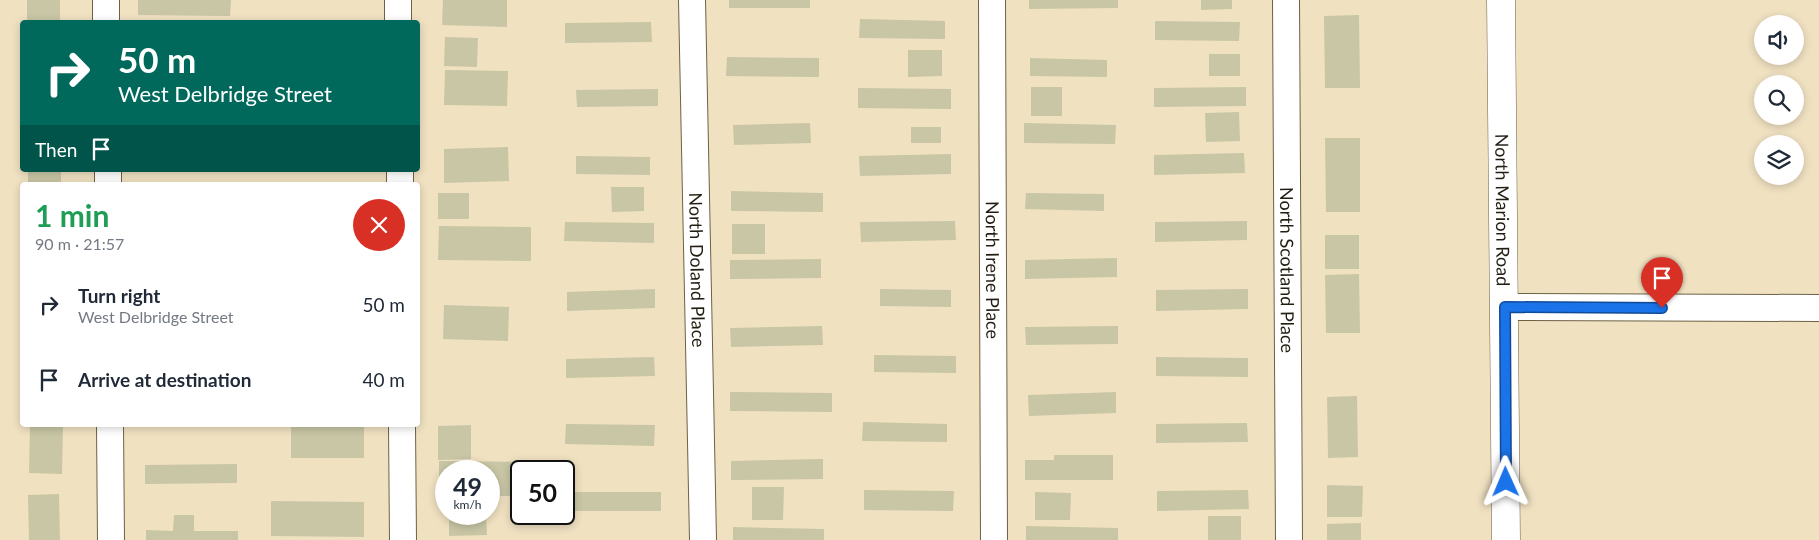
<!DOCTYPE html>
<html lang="en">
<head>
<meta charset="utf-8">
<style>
  body { margin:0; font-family:Lato,sans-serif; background:#f2f2f3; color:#1f2937; height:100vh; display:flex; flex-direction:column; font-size:19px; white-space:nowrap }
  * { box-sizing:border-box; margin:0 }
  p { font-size:16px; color:#747a83 }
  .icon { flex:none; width:28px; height:28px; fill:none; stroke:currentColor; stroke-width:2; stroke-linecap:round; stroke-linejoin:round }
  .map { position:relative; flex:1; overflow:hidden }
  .side { position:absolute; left:20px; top:182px; width:400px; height:245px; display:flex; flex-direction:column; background:#fff; border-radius:5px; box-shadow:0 2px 8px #0003 }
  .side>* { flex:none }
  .guide { position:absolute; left:20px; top:20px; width:400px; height:152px; border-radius:5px; box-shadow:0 2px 8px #0003; background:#00695c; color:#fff; overflow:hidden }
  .controls { position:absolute; left:1754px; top:15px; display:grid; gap:10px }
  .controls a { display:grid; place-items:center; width:50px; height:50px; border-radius:50%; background:#fff; box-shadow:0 2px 8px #0003; font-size:25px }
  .speed { position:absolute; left:435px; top:460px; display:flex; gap:10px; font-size:25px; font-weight:700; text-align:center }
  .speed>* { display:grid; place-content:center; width:65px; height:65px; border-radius:50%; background:#fff; box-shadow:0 2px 8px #0003; line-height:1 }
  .speed small { font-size:12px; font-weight:400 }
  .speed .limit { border:2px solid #111; border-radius:8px; background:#fff; color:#111 }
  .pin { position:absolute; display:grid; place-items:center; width:42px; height:42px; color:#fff; margin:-51px -21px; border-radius:50% 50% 50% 0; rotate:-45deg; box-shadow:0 0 5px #0007 }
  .pin .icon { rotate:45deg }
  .me { position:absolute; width:55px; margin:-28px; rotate:359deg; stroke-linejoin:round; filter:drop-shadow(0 0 4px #0008) }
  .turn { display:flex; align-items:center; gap:18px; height:105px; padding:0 15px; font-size:22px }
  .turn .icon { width:65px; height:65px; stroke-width:2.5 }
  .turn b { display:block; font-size:35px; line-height:42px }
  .then { display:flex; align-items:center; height:48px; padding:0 15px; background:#0003; gap:10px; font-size:19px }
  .round { display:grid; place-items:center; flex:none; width:52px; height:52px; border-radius:26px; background:#f2f2f3 }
  .head { display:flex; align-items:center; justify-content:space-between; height:85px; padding:0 15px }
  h1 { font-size:30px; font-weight:700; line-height:38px; color:#1e9e55 }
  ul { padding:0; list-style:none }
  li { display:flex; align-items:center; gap:15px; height:75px; padding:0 15px }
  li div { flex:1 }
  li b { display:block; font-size:19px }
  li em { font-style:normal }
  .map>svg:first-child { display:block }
</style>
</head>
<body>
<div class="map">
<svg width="1819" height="540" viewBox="0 0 1819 540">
  <rect width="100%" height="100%" fill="#f0e1c1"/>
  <g fill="#c8c6a5">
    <rect x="27" y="0" width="33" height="22"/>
    <path d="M138,0h93l-1,16 -92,-1z"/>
    <path d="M443,0h64v27l-65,-2z"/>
    <rect x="729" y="0" width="81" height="8"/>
    <path d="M1029,0h89v8l-89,1z"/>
    <path d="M1201,0h31v9l-31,1z"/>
    <path d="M1359,15l1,73h-35l-1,-72z"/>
    <path d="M860,19l85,2v18l-86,-1z"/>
    <path d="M1155,21l85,1 -1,19 -84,-1z"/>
    <path d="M651,22l1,20 -87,1v-20z"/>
    <path d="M445,37l33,1 -1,29 -33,-1z"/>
    <path d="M908,50h34v26l-34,1z"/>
    <rect x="1209" y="54" width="31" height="22"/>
    <path d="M727,57l92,1v19l-93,-1z"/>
    <path d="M1030,58l77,2v17l-77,-1z"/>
    <path d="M445,70l63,1 -1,35 -63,-1z"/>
    <rect x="1031" y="87" width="31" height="29"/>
    <path d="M1246,87v19l-92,1v-19z"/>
    <path d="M858,88l93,1v20l-93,-1z"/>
    <path d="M658,89v17l-81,1 -1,-17z"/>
    <path d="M1239,112l1,29 -34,1 -1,-29z"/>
    <path d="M810,123l1,20 -77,2 -1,-20z"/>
    <path d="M1024,123l92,2 -1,19 -91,-1z"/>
    <rect x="911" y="127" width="30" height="16"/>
    <path d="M1325,138h35v74h-34z"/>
    <path d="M508,147l1,34 -65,2v-34z"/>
    <path d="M1244,153l1,20 -91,2v-20z"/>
    <path d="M951,154v20l-91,2 -1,-20z"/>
    <path d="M576,156l74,1v18l-74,-1z"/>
    <rect x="28" y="170" width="33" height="15"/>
    <path d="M611,187h33v24l-32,1z"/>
    <path d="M731,191l92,2v19l-92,-1z"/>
    <rect x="438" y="193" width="31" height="26"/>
    <path d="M1026,193l78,1v17l-79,-2z"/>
    <path d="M955,221l1,19 -95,2 -1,-20z"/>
    <path d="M1247,221v19l-92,2v-20z"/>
    <path d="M565,222l89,1v20l-90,-2z"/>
    <rect x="732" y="224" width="33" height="30"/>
    <path d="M439,226l92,1v34l-93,-1z"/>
    <rect x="1325" y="235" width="34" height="34"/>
    <path d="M1117,258v19l-92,2v-19z"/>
    <path d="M821,259v19l-91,1v-19z"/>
    <path d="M1359,274l1,59h-34l-1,-58z"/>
    <path d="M655,289v19l-88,3v-19z"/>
    <path d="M880,289l71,1v17l-71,-1z"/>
    <path d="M1248,289v20l-92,2v-21z"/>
    <path d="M444,305l65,2 -1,34 -65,-2z"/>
    <path d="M822,326l1,19 -92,2 -1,-19z"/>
    <path d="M1118,326v18l-92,1 -1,-18z"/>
    <path d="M874,355l82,1v17l-82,-1z"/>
    <path d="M654,357l1,19 -89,2v-19z"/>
    <path d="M1156,357l92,1v19l-92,-1z"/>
    <path d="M730,392l102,1v19l-102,-1z"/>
    <path d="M1116,392v21l-87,3 -1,-21z"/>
    <path d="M1357,396l1,61 -30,1 -1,-61z"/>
    <path d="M863,422l84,2v18l-85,-1z"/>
    <path d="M1247,423l1,19 -92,1v-19z"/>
    <path d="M566,424l89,1 -1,21 -89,-2z"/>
    <path d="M30,425h33l-1,49 -33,-1z"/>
    <path d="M471,425v34l-33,1v-34z"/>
    <rect x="291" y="426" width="73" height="32"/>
    <path d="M1054,455h59v25h-88v-20h29z"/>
    <path d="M823,459v20l-92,1v-19z"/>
    <path d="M439,461l93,1v9h-11v25h-32v-25h-43v24h-7z"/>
    <path d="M237,464v19l-92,1v-19z"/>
    <path d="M1327,485l36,1 -1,31h-35z"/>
    <path d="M752,487h32l-1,33h-31z"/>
    <path d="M864,490l90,1 -1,20 -89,-1z"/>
    <path d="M1248,490l1,19 -92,2v-20z"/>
    <rect x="567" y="492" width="94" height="19"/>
    <path d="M1035,492l36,1 -1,27h-35z"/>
    <path d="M59,494l1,46h-31l-1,-45z"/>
    <path d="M271,501l93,1v35l-93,-1z"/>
    <path d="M449,514h37l1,21 -38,1z"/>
    <path d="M174,515h20v16h44v9h-92v-10l27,1z"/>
    <rect x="1208" y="516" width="33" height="24"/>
    <path d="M1361,523v17h-34v-16z"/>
    <path d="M1026,526l92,2v12h-92z"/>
    <path d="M733,527l91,2v11h-91z"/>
  </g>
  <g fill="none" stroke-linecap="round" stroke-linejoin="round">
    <defs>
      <g id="street">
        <path d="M106,0v22"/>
        <path d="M398,0v22"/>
        <path id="s1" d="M692,0l11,540"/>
        <path id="s2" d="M992,0l2,540"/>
        <path id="s3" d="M1286,0l3,540"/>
        <path d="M108,170v15"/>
        <path d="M400,170v15"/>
        <path d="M1505,307l314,1"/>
        <path d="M110,425l1,115"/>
        <path d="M402,425l1,115"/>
      </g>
      <g id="secondary">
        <path id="s4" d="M1501,0l5,540"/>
      </g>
    </defs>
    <use href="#street" stroke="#6e6145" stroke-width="28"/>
    <use href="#secondary" stroke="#6e6145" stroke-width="29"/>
    <use href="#street" stroke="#fff" stroke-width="26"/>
    <use href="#secondary" stroke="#fff" stroke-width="28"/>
  </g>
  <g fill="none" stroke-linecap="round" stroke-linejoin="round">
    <defs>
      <path id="route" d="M1506,482l-1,-175 157,1"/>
    </defs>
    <use href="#route" stroke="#114b97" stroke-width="12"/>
    <use href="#route" stroke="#1a73e8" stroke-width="9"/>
  </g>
  <g text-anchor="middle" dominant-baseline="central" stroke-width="5" stroke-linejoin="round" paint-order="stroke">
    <g font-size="18" fill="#231e12" stroke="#f0e1c1">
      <text stroke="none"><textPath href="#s4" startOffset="210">North Marion Road</textPath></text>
      <text stroke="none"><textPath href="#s1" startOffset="270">North Doland Place</textPath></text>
      <text stroke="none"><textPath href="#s2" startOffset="270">North Irene Place</textPath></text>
      <text stroke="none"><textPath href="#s3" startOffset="270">North Scotland Place</textPath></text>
    </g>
  </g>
</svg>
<div class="controls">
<a><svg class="icon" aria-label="sound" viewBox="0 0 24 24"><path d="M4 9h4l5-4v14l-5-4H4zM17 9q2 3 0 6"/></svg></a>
<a><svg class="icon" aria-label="search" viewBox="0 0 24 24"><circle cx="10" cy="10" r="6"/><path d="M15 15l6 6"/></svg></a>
<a><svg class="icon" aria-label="layers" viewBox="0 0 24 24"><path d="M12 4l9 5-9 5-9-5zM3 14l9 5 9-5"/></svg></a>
</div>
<div class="speed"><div>49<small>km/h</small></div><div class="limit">50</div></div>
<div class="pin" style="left:1662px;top:308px;background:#d93025"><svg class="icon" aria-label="arrive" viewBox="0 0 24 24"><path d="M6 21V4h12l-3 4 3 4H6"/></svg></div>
<svg class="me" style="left:1506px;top:482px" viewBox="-20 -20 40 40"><path d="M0-17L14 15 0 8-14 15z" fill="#1a73e8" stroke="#fff" stroke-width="4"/></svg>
<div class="guide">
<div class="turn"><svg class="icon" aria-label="right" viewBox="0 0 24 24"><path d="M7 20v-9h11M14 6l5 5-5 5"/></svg><div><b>50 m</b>West Delbridge Street</div></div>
<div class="then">Then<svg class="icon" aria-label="arrive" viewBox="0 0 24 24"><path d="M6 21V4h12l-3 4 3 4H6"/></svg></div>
</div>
<section class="side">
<div class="head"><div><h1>1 min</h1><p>90 m · 21:57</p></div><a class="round" style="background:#d93025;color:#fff"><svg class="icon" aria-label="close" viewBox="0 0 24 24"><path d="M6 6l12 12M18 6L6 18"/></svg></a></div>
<ul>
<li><svg class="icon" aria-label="right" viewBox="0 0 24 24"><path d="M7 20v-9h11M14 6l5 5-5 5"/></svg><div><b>Turn right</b><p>West Delbridge Street</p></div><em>50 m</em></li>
<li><svg class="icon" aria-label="arrive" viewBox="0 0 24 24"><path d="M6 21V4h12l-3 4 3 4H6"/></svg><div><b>Arrive at destination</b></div><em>40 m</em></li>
</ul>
</section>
</div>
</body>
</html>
